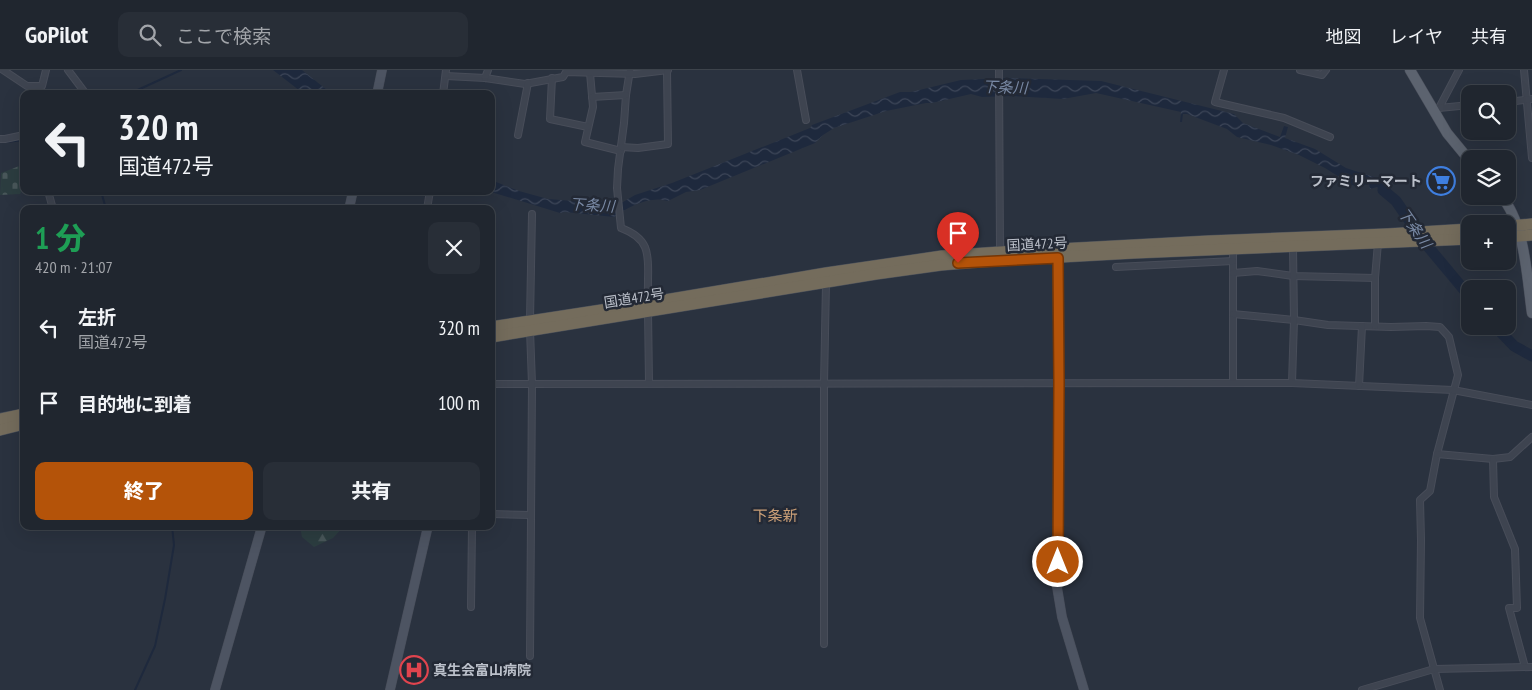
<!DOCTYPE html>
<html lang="ja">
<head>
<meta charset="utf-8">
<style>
  body { margin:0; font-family:"PT Sans Narrow","Noto Sans JP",sans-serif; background:#282e37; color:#f1f3f6; height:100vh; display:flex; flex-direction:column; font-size:19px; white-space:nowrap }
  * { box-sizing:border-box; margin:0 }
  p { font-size:16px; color:#a2a5aa }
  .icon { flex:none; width:28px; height:28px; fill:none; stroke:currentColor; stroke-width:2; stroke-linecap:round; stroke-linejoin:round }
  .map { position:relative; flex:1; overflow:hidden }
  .side { position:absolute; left:20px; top:135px; width:475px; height:325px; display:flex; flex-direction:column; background:#20262f; border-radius:10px; box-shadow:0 5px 20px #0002,0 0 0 1px #3d434b }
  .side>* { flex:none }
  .top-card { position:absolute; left:20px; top:20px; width:475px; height:105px; border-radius:10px; box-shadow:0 5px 20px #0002,0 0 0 1px #3d434b; background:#20262f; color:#f1f3f6; overflow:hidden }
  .fabs { position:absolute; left:1461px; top:15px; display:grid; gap:10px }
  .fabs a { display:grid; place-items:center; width:55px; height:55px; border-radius:10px; background:#20262f; box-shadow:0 5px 20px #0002,0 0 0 1px #3d434b; font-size:25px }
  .pin { position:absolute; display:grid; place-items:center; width:42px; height:42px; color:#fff; margin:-51px -21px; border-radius:50% 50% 50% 0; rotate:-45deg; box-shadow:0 0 5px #0007 }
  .pin .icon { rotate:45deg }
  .me { position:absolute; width:55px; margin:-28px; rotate:0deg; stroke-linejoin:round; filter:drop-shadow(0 0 4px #0008) }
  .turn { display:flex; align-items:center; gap:18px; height:105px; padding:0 15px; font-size:22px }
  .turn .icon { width:65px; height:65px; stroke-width:2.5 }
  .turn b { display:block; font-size:35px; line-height:42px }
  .round { display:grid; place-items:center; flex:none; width:52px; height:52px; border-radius:10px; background:#282e37 }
  .overview { display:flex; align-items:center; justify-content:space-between; height:85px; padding:0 15px }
  h1 { font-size:30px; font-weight:800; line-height:38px; color:#1e9e55 }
  .action { display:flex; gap:10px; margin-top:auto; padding:10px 15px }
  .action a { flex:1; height:58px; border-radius:10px; background:#b45309; color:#fff; font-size:20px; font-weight:800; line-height:58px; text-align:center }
  .action a+a { background:#282e37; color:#f1f3f6 }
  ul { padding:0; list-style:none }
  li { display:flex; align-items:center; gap:15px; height:75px; padding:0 15px }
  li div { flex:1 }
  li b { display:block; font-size:19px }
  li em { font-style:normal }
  header { display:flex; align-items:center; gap:30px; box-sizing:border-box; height:70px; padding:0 25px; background:#20262f; border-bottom:1px solid #3d434b }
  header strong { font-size:24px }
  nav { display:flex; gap:28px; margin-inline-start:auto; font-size:18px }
  .search { width:350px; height:45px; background:#282e37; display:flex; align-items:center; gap:12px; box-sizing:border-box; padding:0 18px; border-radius:10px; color:#a2a5aa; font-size:19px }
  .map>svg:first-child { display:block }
</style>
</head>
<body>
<header>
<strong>GoPilot</strong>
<div class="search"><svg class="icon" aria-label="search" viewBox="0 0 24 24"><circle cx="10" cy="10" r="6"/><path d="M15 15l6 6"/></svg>ここで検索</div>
<nav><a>地図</a><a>レイヤ</a><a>共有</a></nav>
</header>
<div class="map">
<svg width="1532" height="620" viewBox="0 0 1532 620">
  <defs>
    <pattern id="forest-firs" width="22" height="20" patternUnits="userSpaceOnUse" patternTransform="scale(1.25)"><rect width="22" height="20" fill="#2c3d40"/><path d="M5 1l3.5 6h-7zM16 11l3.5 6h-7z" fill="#49575a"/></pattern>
    <pattern id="cemetery-stones" width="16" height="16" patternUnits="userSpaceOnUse" patternTransform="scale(1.25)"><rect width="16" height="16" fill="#2c3d40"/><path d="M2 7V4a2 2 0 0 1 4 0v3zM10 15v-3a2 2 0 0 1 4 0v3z" fill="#49575a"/></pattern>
    <pattern id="water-waves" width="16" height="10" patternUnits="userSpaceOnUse" patternTransform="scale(1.25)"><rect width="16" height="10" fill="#1e293d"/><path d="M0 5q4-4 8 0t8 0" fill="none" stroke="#3d4658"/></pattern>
  </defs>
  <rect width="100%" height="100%" fill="#2a323f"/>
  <path fill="url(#forest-firs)" d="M300,456h44l-11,12 -19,9 -12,-10z"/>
  <path fill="url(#cemetery-stones)" d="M22,95v25l-2,4 -20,1 1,-22z"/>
  <g fill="url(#water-waves)">
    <path d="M273,0h29l30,24h-28z"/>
    <path d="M1006,8l95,3 133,33 9,9 37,14 4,-11 4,1 -3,11 30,11 31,19 31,10 9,8 11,13 -3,3 -17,-15 -7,2 -1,-5 -5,1 -2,3 -10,-3 -27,-17 -26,-13 -28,-10 -34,-8 -10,-8 -40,-15h-4l-1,8h-2l1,-10 -85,-19 -33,6 -50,-3 -31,1 -11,-3 -39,9h-6l-40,8 -52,17 -11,7 -8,8 -115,47 -14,2 -18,9c-17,-6 -41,6 -54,16l-49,-5 -5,1 -72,-22h3v-11l28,11 29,8 25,2 14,-2 22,4 14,-1 12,-7 37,-12 138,-55 2,-3 88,-33h11l50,-12z"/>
  </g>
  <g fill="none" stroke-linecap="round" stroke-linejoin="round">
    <g stroke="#1e293d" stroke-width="2">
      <path d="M129,24l52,-24"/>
      <path d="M6,72l18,-2"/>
      <path d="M101,121l5,18"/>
      <path d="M135,620l20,-44 10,-47 9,-54 -2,-19"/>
    </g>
    <g stroke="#1e293d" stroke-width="11">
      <path d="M1383,120l13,11 29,42 45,54"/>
      <path d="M1495,256l19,20 18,10"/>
    </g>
    <defs>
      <g id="street">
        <path d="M3,0l24,16h15l4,-16"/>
        <path d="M68,0l18,24"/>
        <path d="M630,0l-4,25 -2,28 -6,46 -1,19 4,40c27,10 28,24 27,51 0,8 0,16 -1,24"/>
        <path d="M797,0l9,50"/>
        <path d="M999,0l1,182"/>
        <path d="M1224,0l-9,32 69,16 46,19"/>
        <path d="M1300,0l22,5 4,-5"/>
        <path d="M1524,0l8,88"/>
        <path d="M590,3l3,34 -8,35 36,9"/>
        <path d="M446,6l39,2 40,6 38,-7 3,-5 69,2 33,-4"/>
        <path d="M485,8l3,-8"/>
        <path d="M552,8l-2,41 38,8"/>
        <path d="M443,24l3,-24"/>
        <path d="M592,27l34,-2"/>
        <path d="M1508,32l24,-3"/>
        <path d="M1439,38l20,-38"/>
        <path d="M1439,38l31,-3"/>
        <path d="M518,65l10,-52"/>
        <path d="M0,69h5l19,-4"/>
        <path d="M621,77l17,1 30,-4 -1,-74"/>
        <path d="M48,121l5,18"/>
        <path d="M427,139l3,-18"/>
        <path d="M1233,179v134"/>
        <path d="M1116,197l117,-6"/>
        <path d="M1233,203l24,-2 36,5 82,2"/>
        <path d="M648,241l1,72"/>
        <path d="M1233,244l61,6 34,5 63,2 35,-1 14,1 9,10 9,38 -21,79 -7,37 -10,9 1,40 -1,78 20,72"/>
        <path d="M530,250l2,-106"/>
        <path d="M1375,256v-48l3,-35"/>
        <path d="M1292,313l2,-63 -1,-73"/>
        <path d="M491,314l801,-1 161,7 79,15"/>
        <path d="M1359,316l3,-60"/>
        <path d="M1437,384l56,5 17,-2 22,-20"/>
        <path d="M1493,389l1,38 21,52 2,59h-8l16,59"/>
        <path d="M491,444l40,1"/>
        <path d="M471,537l1,-81"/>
        <path d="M824,574v-260l2,-101"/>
        <path d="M530,586l2,-272 -2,-54"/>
        <path d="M1362,620l72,-21 98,-2"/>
      </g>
      <g id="secondary">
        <path d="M377,24l5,-24"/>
        <path d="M349,139l4,-18"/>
        <path d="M1057,188l2,125 -2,204 5,30 22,73"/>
        <path d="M215,620l47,-164"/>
        <path d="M390,620l38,-164"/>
      </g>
      <g id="primary">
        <path d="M1410,0l37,63 23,28"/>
        <path d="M1501,126c24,27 26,82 31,117"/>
      </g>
      <g id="highway">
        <path d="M1508,156l24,-2"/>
        <path d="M1508,167l24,-2"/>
        <path d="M491,257l156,-24 179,-30 116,-17 58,-4 209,-11 178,-7 83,-5"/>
        <path d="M491,267l385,-63 65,-9 49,-4 144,-8 336,-14"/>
        <path d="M0,349l24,-5"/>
        <path d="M0,360l24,-6"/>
      </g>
    </defs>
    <use href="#street" stroke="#484d59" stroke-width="8"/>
    <use href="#secondary" stroke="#484d59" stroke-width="10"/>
    <use href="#primary" stroke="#484d59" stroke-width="11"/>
    <use href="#highway" stroke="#494f5a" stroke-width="12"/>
    <use href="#street" stroke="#3e4450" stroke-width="6"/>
    <use href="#secondary" stroke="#4d5462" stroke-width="9"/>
    <use href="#primary" stroke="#5c636f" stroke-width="10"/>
    <use href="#highway" stroke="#746c5c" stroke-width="11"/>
  </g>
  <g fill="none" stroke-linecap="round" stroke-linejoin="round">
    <defs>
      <path id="route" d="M958,193l100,-5 1,125 -1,179"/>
    </defs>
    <use href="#route" stroke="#753606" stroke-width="12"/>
    <use href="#route" stroke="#b45309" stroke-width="9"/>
  </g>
  <defs>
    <symbol id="supermarket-ring" viewBox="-11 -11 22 22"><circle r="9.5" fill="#232935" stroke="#3f7fe0" stroke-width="1.5"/><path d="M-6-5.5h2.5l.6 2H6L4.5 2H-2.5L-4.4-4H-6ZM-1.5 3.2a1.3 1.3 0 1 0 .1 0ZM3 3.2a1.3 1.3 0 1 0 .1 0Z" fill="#3f7fe0"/></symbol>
    <symbol id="hospital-ring" viewBox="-11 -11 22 22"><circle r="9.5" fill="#232935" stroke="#e0444e" stroke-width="1.5"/><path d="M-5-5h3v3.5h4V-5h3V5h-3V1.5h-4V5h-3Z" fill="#e0444e"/></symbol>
  </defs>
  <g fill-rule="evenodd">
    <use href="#supermarket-ring" x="1425" y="95" width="32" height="32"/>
    <use href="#hospital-ring" x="398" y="584" width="32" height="32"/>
  </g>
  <g text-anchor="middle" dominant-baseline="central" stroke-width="5" stroke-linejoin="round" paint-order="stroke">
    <g font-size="14" font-weight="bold" fill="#bbc0ca" stroke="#232935" text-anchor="end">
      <text x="1422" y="111">ファミリーマート</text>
      <text x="433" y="600" text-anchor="start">真生会富山病院</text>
    </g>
    <g font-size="14" fill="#bbc0ca" stroke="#232935">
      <text transform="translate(1037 174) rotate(-3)">国道472号</text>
      <text transform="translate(634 228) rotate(-9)">国道472号</text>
    </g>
    <g font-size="15" font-style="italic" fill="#7989a4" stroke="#232935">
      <text transform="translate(1005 17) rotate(2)">下条川</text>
      <text transform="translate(592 135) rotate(3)">下条川</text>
      <text transform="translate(1415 158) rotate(55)">下条川</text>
    </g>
    <g font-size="15" fill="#c99e76" stroke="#232935">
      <text x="775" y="445">下条新</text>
    </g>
  </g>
</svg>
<div class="fabs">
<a><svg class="icon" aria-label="search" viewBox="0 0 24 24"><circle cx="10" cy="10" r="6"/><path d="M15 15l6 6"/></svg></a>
<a><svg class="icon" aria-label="layers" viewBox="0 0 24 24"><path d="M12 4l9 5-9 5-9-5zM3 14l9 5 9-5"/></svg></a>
<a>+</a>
<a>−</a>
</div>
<div class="pin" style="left:958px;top:193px;background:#d93025"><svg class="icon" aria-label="arrive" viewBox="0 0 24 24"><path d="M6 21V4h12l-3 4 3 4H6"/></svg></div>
<svg class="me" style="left:1058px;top:492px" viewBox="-20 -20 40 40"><circle r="17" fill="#b45309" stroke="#fff" stroke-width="3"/><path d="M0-11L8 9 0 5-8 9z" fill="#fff"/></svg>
<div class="top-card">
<div class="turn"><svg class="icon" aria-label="left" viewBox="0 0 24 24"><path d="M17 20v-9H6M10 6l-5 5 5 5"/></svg><div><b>320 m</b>国道472号</div></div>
</div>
<section class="side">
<div class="overview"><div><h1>1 分</h1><p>420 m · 21:07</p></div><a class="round"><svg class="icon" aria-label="close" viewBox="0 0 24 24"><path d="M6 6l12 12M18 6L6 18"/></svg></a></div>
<ul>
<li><svg class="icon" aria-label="left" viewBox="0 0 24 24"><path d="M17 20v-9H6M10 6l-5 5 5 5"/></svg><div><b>左折</b><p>国道472号</p></div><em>320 m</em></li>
<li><svg class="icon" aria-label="arrive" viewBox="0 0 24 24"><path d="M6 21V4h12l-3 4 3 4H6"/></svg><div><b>目的地に到着</b></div><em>100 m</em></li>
</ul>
<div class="action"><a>終了</a><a>共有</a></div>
</section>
</div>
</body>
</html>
